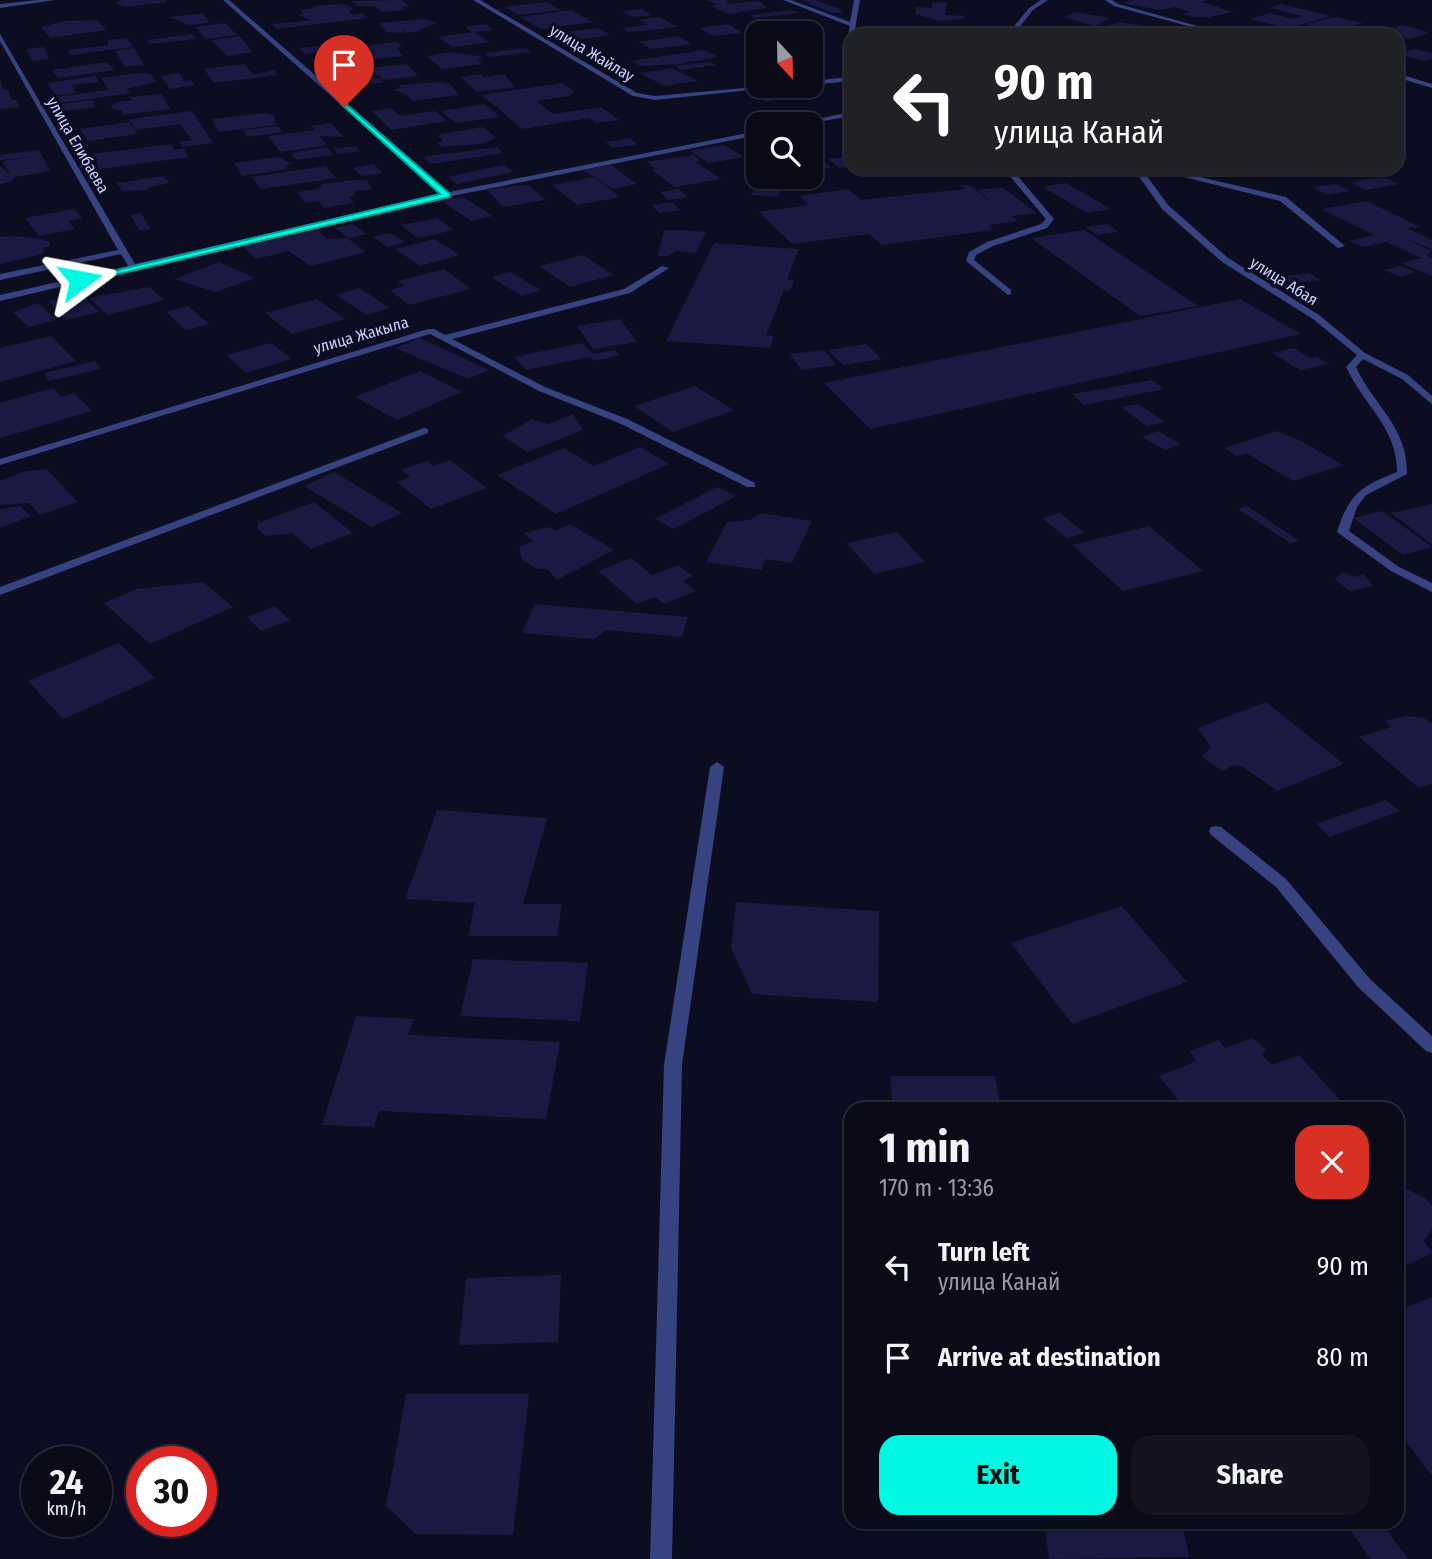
<!DOCTYPE html>
<html lang="en">
<head>
<meta charset="utf-8">
<style>
  body { margin:0; font-family:"Fira Sans Condensed",sans-serif; background:#131322; color:#f1f3f6; height:100vh; display:flex; flex-direction:column; font-size:26px; white-space:nowrap }
  * { box-sizing:border-box; margin:0 }
  p { font-size:23px; color:#999aa2 }
  .icon { flex:none; width:38px; height:38px; fill:none; stroke:currentColor; stroke-width:2; stroke-linecap:round; stroke-linejoin:round }
  .map { position:relative; flex:1; overflow:hidden }
  .details { position:absolute; left:844px; top:1102px; width:560px; height:427px; display:flex; flex-direction:column; background:#0a0a19; border-radius:21px; box-shadow:0 2px 5px #0004,0 0 0 2px #2a2b38 }
  .details>* { flex:none }
  .banner { position:absolute; left:844px; top:28px; width:560px; height:147px; border-radius:21px; box-shadow:0 2px 5px #0004,0 0 0 2px #2a2b38; background:#202124; color:#fff; overflow:hidden }
  .needle { width:46px; rotate:158deg }
  .tools { position:absolute; left:746px; top:21px; display:grid; gap:14px }
  .tools a { display:grid; place-items:center; width:77px; height:77px; border-radius:14px; background:#0a0a19; box-shadow:0 2px 5px #0004,0 0 0 2px #2a2b38; font-size:35px }
  .speed { position:absolute; left:21px; top:1446px; display:flex; gap:14px; font-size:35px; font-weight:700; text-align:center }
  .speed>* { display:grid; place-content:center; width:91px; height:91px; border-radius:50%; background:#0a0a19; box-shadow:0 2px 5px #0004,0 0 0 2px #2a2b38; line-height:1 }
  .speed small { font-size:18px; font-weight:400 }
  .speed .limit { border:10px solid #d22; background:#fff; color:#111 }
  .pin { position:absolute; display:grid; place-items:center; width:60px; height:60px; color:#fff; margin:-72px -30px; border-radius:50% 50% 50% 0; rotate:-45deg; box-shadow:0 0 7px #0007 }
  .pin .icon { rotate:45deg }
  .me { position:absolute; width:77px; margin:-38px; rotate:77deg; stroke-linejoin:round; filter:drop-shadow(0 0 5px #0008) }
  .turn { display:flex; align-items:center; gap:24px; height:147px; padding:0 35px; font-size:32px }
  .turn .icon { width:91px; height:91px; stroke-width:2.5 }
  .turn b { display:block; font-size:49px; line-height:60px }
  .round { display:grid; place-items:center; flex:none; width:74px; height:74px; border-radius:21px; background:#131322 }
  .overview { display:flex; align-items:center; justify-content:space-between; height:119px; padding:0 35px }
  h1 { font-size:42px; font-weight:700; line-height:52px }
  .button { display:flex; gap:14px; margin-top:auto; padding:14px 35px }
  .button a { flex:1; height:80px; border-radius:21px; background:#00f8e2; color:#111; font-size:28px; font-weight:700; line-height:80px; text-align:center }
  .button a+a { background:#131322; color:#f1f3f6 }
  ul { padding:0; list-style:none }
  li { display:flex; align-items:center; gap:21px; height:91px; padding:0 35px }
  li div { flex:1 }
  li b { display:block; font-size:26px }
  li em { font-style:normal }
  .map>svg:first-child { display:block }
</style>
</head>
<body>
<div class="map">
<svg width="1432" height="1559" viewBox="0 0 1432 1559">
  <rect width="100%" height="100%" fill="#0d0d21"/>
  <g fill="#191942">
    <path d="M120,0h46l1,2 -43,5 -9,-4z"/>
    <path d="M401,0l9,6 -9,1 4,3 -23,2 -8,-6h-16l-7,-5z"/>
    <path d="M706,0h24l-4,2 3,2 30,-3 8,7 -38,6 -17,-8 6,-1z"/>
    <path d="M803,0h12l25,9 2,4 -14,-1z"/>
    <path d="M1135,0h72l-5,2 31,10 -24,5h-17l-10,-3 9,-2 -16,-5 -14,3 -40,-7z"/>
    <path d="M546,2l15,8 -43,5 -14,-8z"/>
    <path d="M947,2l-2,13 19,1v3l-24,2 -25,-7 1,-7 15,1 1,-5z"/>
    <path d="M343,4l10,4 -4,3 4,4 9,-2 6,5 -91,11 -5,-5 40,-4 -14,-5 5,-2 -3,-3 14,-2 -2,-2z"/>
    <path d="M1281,4l50,12 -43,12 -39,-9 22,-6 22,6 10,-3 -34,-8z"/>
    <path d="M642,9l9,6 -20,2 -9,-6z"/>
    <path d="M572,10l21,12 -52,7 -21,-12z"/>
    <path d="M792,10l9,3 -45,5 -6,-3z"/>
    <path d="M1075,12l35,6 -15,8 -31,-9z"/>
    <path d="M203,13l6,10 -20,2 -20,-8z"/>
    <path d="M659,17l19,10 -60,6 10,-1 -6,-4 26,-3 -9,-5z"/>
    <path d="M1335,17l28,6 -29,8 -27,-7z"/>
    <path d="M427,19l10,4 -19,7 2,1 -14,2 -3,-4v4l-17,-1 -7,-9z"/>
    <path d="M800,19l15,8 -27,4 -8,-4 -15,2 -7,-4z"/>
    <path d="M97,20l9,10 -56,8 -9,-11 23,-6z"/>
    <path d="M1119,22l30,5 -20,8 -30,-6z"/>
    <path d="M225,23l12,12 -31,4 -11,-12z"/>
    <path d="M486,24l7,6 -21,2 -7,-5z"/>
    <path d="M728,24l15,9 -30,3 -14,-8z"/>
    <path d="M1402,25l13,3 14,5 -20,6 -30,-7z"/>
    <path d="M1179,27l13,3 -39,5 9,-3 -2,-1z"/>
    <path d="M598,28l12,7 -40,6 -14,-8z"/>
    <path d="M474,32l15,10 -36,5 -15,-10z"/>
    <path d="M192,34l4,5 -47,5 -2,-4z"/>
    <path d="M239,36l14,16 -26,4 -16,-16z"/>
    <path d="M678,36l14,8 -41,5 -13,-7z"/>
    <path d="M127,38l6,9 -63,8 -2,-5 41,-5 -2,-5z"/>
    <path d="M397,42l5,4 -5,2 6,8 -38,4 -11,-9 4,-1 -3,-3z"/>
    <path d="M337,44l6,5 -38,5 -6,-6z"/>
    <path d="M44,47l5,12 -17,2 -6,-12z"/>
    <path d="M134,48l10,17 -19,2 -10,-16z"/>
    <path d="M526,48l5,4 -42,5 -4,-4z"/>
    <path d="M1414,49l18,4v6l-8,2 -28,-7z"/>
    <path d="M703,50l15,7 -36,6 3,1 -45,2 -9,-5z"/>
    <path d="M451,52l27,4 4,3h-5l5,5 -40,5 -15,-13z"/>
    <path d="M327,57l8,8 -16,2 -8,-8z"/>
    <path d="M107,62l7,8 -56,8 -6,-8z"/>
    <path d="M710,62l6,3 -35,5 -6,-4z"/>
    <path d="M245,64l8,11 21,-5 4,5 -64,8 -10,-14z"/>
    <path d="M407,64l11,12 -34,4 -16,-12z"/>
    <path d="M340,66l7,7 -18,3 -7,-8z"/>
    <path d="M672,68l26,13 -33,5 -26,-13z"/>
    <path d="M142,73l9,1 5,8 -30,7 5,3 -6,2 -66,9 -4,-6 54,-7 -8,-12z"/>
    <path d="M179,73l6,9 7,-1 3,4 -25,4 -9,-13z"/>
    <path d="M481,74l3,3 20,-3 11,13 -38,5 -16,-15z"/>
    <path d="M96,76l3,6 -27,3 4,8 -21,3 -7,-13z"/>
    <path d="M359,78l3,3 17,-3 5,4 -38,6 -7,-7z"/>
    <path d="M0,80l4,10h4l4,10h4l4,7 -20,2z"/>
    <path d="M440,82l10,2 9,11 -47,6 -5,-6 -13,-5 7,-3 -2,-2z"/>
    <path d="M562,83l12,8 -5,5 -33,5 17,13 48,-7 18,13 -22,3 -8,-5 -67,11 -25,-22h5l-7,-1 -14,-11z"/>
    <path d="M784,89l17,5 -36,8 -12,-9z"/>
    <path d="M161,94l9,15 -47,6 -2,-5 -9,-1 -1,-3 7,-4 14,-2 -2,-3z"/>
    <path d="M92,100l4,7 -31,4 -4,-7z"/>
    <path d="M484,104l16,13 -44,6 -15,-12z"/>
    <path d="M391,108l9,8 35,-5 12,10 -56,9 -19,-19z"/>
    <path d="M192,111l21,32 -31,4 -3,-5 13,-2 -12,-16 -45,6 -6,-11z"/>
    <path d="M264,113l10,2 2,10 -58,7 -6,-13z"/>
    <path d="M129,122l8,12 -49,7 -8,-12z"/>
    <path d="M331,123l13,14 -24,-1 7,9 -47,7 -12,-16 47,-6 -4,-4z"/>
    <path d="M278,126l4,6 -35,5 -4,-7z"/>
    <path d="M483,127l13,11 -16,6 -38,3 -5,-5 6,-1 -5,-5 3,-2z"/>
    <path d="M630,138l8,7 -26,3 -6,-6z"/>
    <path d="M171,144l3,6 10,-2 5,9 -89,12 -8,-15z"/>
    <path d="M724,145l20,12 -35,6 -19,-12z"/>
    <path d="M356,146l4,5 -23,3 -3,-5z"/>
    <path d="M497,147l6,6 -72,11 -8,-7z"/>
    <path d="M322,148h6l5,7 -37,5 -5,-7z"/>
    <path d="M39,150l11,21 -35,6 -4,5 -11,2v-18l11,9 -9,-14 36,-5 -38,4v-5z"/>
    <path d="M693,155l8,6 -5,1 25,17 -46,8 -24,-18h5l-9,-7z"/>
    <path d="M850,156v10l-10,2 -12,-9z"/>
    <path d="M278,157l15,7 -8,1 3,4 -46,7 -8,-13z"/>
    <path d="M820,158l12,10 -22,2v-10z"/>
    <path d="M373,164l10,9 -21,3 -10,-8z"/>
    <path d="M503,165l11,7 -57,12 -10,-7z"/>
    <path d="M611,165l26,19 -24,5 -30,-19z"/>
    <path d="M326,166l10,12 -75,11 -9,-12z"/>
    <path d="M1063,168h38v2l-32,4 -8,-4 4,-1z"/>
    <path d="M164,176l5,7 -22,5 1,2 -26,1 -5,-8z"/>
    <path d="M594,177l26,20 -43,8 -25,-20z"/>
    <path d="M762,177h27l-12,20 -26,-2z"/>
    <path d="M1383,177l16,7 -33,6 -16,-8z"/>
    <path d="M353,180h14l5,9 -18,2 1,4 -6,2 5,6 -30,5 -5,-7 -13,2 -9,-11 21,-3 4,-5z"/>
    <path d="M1066,183l45,26 -24,4 -44,-26z"/>
    <path d="M1336,184l14,7 -24,4 -14,-8z"/>
    <path d="M522,185l8,1 15,14 -42,7 -16,-17z"/>
    <path d="M959,185l12,1 24,19 -17,-15 24,-3 35,26 -26,3 7,5 -29,4 3,5 -110,15 -13,-11 -77,10 -33,-32 50,-7 -10,-9 49,-7 13,11 104,-11z"/>
    <path d="M679,189l9,8 -20,3 -8,-8z"/>
    <path d="M463,197l30,19 -22,5 -29,-20z"/>
    <path d="M1367,201l53,26 -13,1 25,12v9l-28,-11 28,13 -5,4 5,3v18l-31,-13 20,-5 -34,-16 -25,5 -13,-6 25,-6 -53,-26z"/>
    <path d="M672,202l8,8 -21,3 -7,-8z"/>
    <path d="M74,209l8,9 -14,3 7,8 -36,7 -14,-18z"/>
    <path d="M141,213l10,16 -11,2 -10,-16z"/>
    <path d="M437,218l17,12 -36,8 -17,-13z"/>
    <path d="M352,224l15,10 -18,4 -14,-10z"/>
    <path d="M1107,224l11,8 -21,3 -11,-8z"/>
    <path d="M317,230l11,9 19,-1 19,14 -56,14 -21,-15 -33,8 -13,-12z"/>
    <path d="M664,230h16l26,2 -10,21 -20,-2 -8,5h-10z"/>
    <path d="M1084,230l114,76 -58,10 -109,-78z"/>
    <path d="M390,233l15,9 -17,5 -15,-10z"/>
    <path d="M15,236l27,3 8,3v5h-6l-1,7 -43,10v-27z"/>
    <path d="M435,239l25,16 -40,11 -25,-17z"/>
    <path d="M714,243l85,6 -12,30 7,2 -4,10 -6,-1 -18,45 8,1 -4,12 -104,-7z"/>
    <path d="M583,255l31,20 -44,12 -31,-21z"/>
    <path d="M219,262l36,16 -39,14 -42,-13z"/>
    <path d="M1400,266l16,6 -16,5 -16,-7z"/>
    <path d="M444,269l27,20 -62,16 -19,-15 15,-4 -7,-5z"/>
    <path d="M510,272l31,18 -19,6 -31,-19z"/>
    <path d="M1309,273l11,7 -38,5 -10,-7z"/>
    <path d="M149,287l16,13 -57,15 -19,-17z"/>
    <path d="M359,288l31,20 -23,7 -31,-20z"/>
    <path d="M80,293l19,19 -33,8 -18,-19z"/>
    <path d="M317,299l28,20 -53,15 -27,-21z"/>
    <path d="M1240,299l61,35 -431,95 -46,-46z"/>
    <path d="M38,303l19,17 -29,7 -15,-15z"/>
    <path d="M188,306l21,18 -23,6 -20,-18z"/>
    <path d="M620,319l17,23 -44,7 -16,-23z"/>
    <path d="M51,336l25,25 -76,21v-34z"/>
    <path d="M420,338l69,32 -21,9 -73,-31z"/>
    <path d="M271,343l21,16 -46,14 -20,-18z"/>
    <path d="M582,343l11,11 21,-4 6,5 -26,6 -4,-4 -64,13 -12,-13z"/>
    <path d="M866,344l16,15 -39,6 -15,-15z"/>
    <path d="M1294,348l16,10 7,-1 12,7 -29,6 -28,-17z"/>
    <path d="M824,350l12,15 -35,5 -11,-16z"/>
    <path d="M95,361l6,8 -52,12 -5,-8z"/>
    <path d="M420,371l42,21 -65,28 -42,-23z"/>
    <path d="M1152,380l12,9 -80,16 -11,-11z"/>
    <path d="M695,386l39,24 -61,22 -39,-26z"/>
    <path d="M53,388l8,9 13,-4 18,18 -92,27v-35z"/>
    <path d="M1138,404l27,18 -18,4 -26,-19z"/>
    <path d="M573,414l10,16 -56,22 -24,-16 29,-17 16,5z"/>
    <path d="M1158,431l23,13 -16,6 -23,-13z"/>
    <path d="M1277,431l24,10 42,24 -50,16 -47,-28 -9,3 -13,-8z"/>
    <path d="M640,447l29,17 -113,50 -59,-39 67,-27 30,18z"/>
    <path d="M450,460l37,28 -56,21 -34,-27 13,-5 -9,-7 26,-9 7,5z"/>
    <path d="M46,469l32,33 -38,13 -11,-12 -29,2v-24l26,-10z"/>
    <path d="M334,472l68,41 -30,14 -68,-41z"/>
    <path d="M717,487l19,9 -62,33 -19,-10z"/>
    <path d="M314,502l39,31 -42,16 -19,-16 -26,3 -8,-6v-7z"/>
    <path d="M1432,504v40l-41,-31z"/>
    <path d="M20,506l11,10 -31,12v-19z"/>
    <path d="M1247,506l52,35 -9,2 -52,-34z"/>
    <path d="M1382,511l50,36 -29,8 -50,-37z"/>
    <path d="M761,513l51,8 -20,42 -26,-4 -5,11 -55,-8 21,-40 23,-2z"/>
    <path d="M1060,513l25,20 -18,5 -25,-20z"/>
    <path d="M570,524l44,26 -57,30 -10,-11h-9l-16,-9 -3,-13 15,-6 -11,-8 27,-6 6,4z"/>
    <path d="M1149,526l54,45 -80,20 -51,-46z"/>
    <path d="M897,532l28,30 -51,12 -27,-31z"/>
    <path d="M631,558l21,17 26,-10 15,11 -10,5 13,10 -32,13 -9,-7 -18,7 -39,-33z"/>
    <path d="M1343,572l11,5 10,-3 9,12 -23,5 -15,-12z"/>
    <path d="M203,582l30,25 -83,37 -46,-41 33,-14z"/>
    <path d="M535,604l153,13 -6,20 -76,-7 -12,9 -72,-6z"/>
    <path d="M275,606l15,14 -29,11 -14,-14z"/>
    <path d="M119,643l36,35 -92,41 -35,-38z"/>
    <path d="M1266,702l78,62 -67,27 -34,-24 -9,-2 -11,6 -21,-14 9,-10 -13,-19z"/>
    <path d="M1407,716l17,2 8,6v60l-13,4 -60,-51 32,-10 -6,-5 2,-2z"/>
    <path d="M1386,800l14,11 -70,26 -14,-13z"/>
    <path d="M437,810l110,8 -24,86h39l-5,32h-89l7,-33 -70,-4z"/>
    <path d="M736,902l143,9 -1,91 -126,-8 -21,-46z"/>
    <path d="M1122,906l65,76 -115,42 -61,-81z"/>
    <path d="M473,959l115,4 -8,58 -120,-5z"/>
    <path d="M356,1016l58,3 -6,16 152,7 -14,77 -167,-8 -5,16 -52,-2z"/>
    <path d="M1252,1038l15,12 -5,4 10,11 27,-10 41,45 -24,10h-130l-27,-34 38,-15 -8,-10 30,-11 6,8z"/>
    <path d="M890,1076h105l6,34h-108z"/>
    <path d="M1396,1184l29,14 7,7v24l-8,12 8,12 -36,17z"/>
    <path d="M561,1275l-3,67 -99,3 7,-67z"/>
    <path d="M1432,1297v179l-36,-48v-116z"/>
    <path d="M406,1394h123l-16,141 -97,-1 -30,-28z"/>
    <path d="M1044,1522h138l7,35 -140,2z"/>
    <path d="M1344,1522h37l27,37h-37z"/>
  </g>
  <g fill="none" stroke-linecap="round" stroke-linejoin="round">
    <path fill="#374280" fill-rule="evenodd" d="M1003,168h8l43,51 -7,9 -54,18 -17,9 -2,5 37,30v4l-3,1 -42,-34 3,-9 18,-10 54,-18 5,-5z"/>
    <g fill="#374280" fill-rule="evenodd">
      <path d="M38,0h17l-55,8v-4z"/>
      <path d="M223,0h6l220,192 309,-61v4l-311,62 -447,104v-6l128,-29 -7,-12 -121,26v-6l118,-24 -118,-209v-7l135,230 306,-70z"/>
      <path d="M473,0h7l157,93 18,3 112,-10h21l-133,14 -22,-4z"/>
      <path d="M783,0h8l59,22 4,-22h6l-6,35h-6l2,-9z"/>
      <path d="M1041,0h7l-15,10 -20,25h-6l22,-27z"/>
      <path d="M1105,0h7l6,4 112,31h-9l-107,-29z"/>
      <path d="M850,46v6l-3,-2z"/>
      <path d="M1396,73l36,11v4l-36,-11z"/>
      <path d="M850,77v4l-40,4v-4z"/>
      <path d="M850,112v4l-42,8h-12z"/>
      <path d="M1133,168h8l27,37 60,53 91,57 46,38 43,22 24,21v8l-30,-25 -39,-20 -7,8c19,41 51,58 51,107l-41,21 -9,12 -8,24 50,36 33,16v9l-41,-21 -54,-39c12,-38 24,-46 60,-60 0,-45 -33,-66 -51,-105l11,-12 -44,-36 -91,-57 -60,-53z"/>
      <path d="M1148,168h13l125,29 59,49 -7,2 -58,-47z"/>
      <path d="M662,266l7,2 -39,25 -178,46 93,48 82,32 128,64v4h-8l-128,-64 -80,-32 -109,-57 -430,131v-6l428,-130h6l11,6 179,-46z"/>
      <path d="M424,428l4,1v4l-428,162v-8z"/>
      <path d="M717,762l7,5 -42,298 -10,494h-22l14,-494 46,-298z"/>
      <path d="M1216,826l5,1 65,52 84,100 62,57v17l-6,-2 -68,-64 -82,-100 -65,-52 -2,-4 2,-4z"/>
    </g>
  </g>
  <path fill="#00f8e2" stroke="#00a193" stroke-width="2" d="M342,105h5l103,89v3l-370,86 -5,-3 365,-86z"/>
  <g text-anchor="middle" dominant-baseline="central" stroke-width="7" stroke-linejoin="round" paint-order="stroke">
    <g font-size="16" fill="#cdd0ff" stroke="#0d0d21">
      <text transform="translate(592 53) rotate(31)">улица Жайлау</text>
      <text transform="translate(78 145) rotate(60)">улица Елибаева</text>
      <text transform="translate(1284 281) rotate(32)">улица Абая</text>
      <text transform="translate(361 335) rotate(-16)">улица Жакыла</text>
    </g>
  </g>
</svg>
<div class="tools">
<a><svg class="needle" viewBox="-14 -14 28 28"><path d="M0-13l5 13h-10z" fill="#e53935"/><path d="M0 13l5-13h-10z" fill="#999aa2"/></svg></a>
<a><svg class="icon" aria-label="search" viewBox="0 0 24 24"><circle cx="10" cy="10" r="6"/><path d="M15 15l6 6"/></svg></a>
</div>
<div class="speed"><div>24<small>km/h</small></div><div class="limit">30</div></div>
<div class="pin" style="left:344px;top:107px;background:#d93025"><svg class="icon" aria-label="arrive" viewBox="0 0 24 24"><path d="M6 21V4h12l-3 4 3 4H6"/></svg></div>
<svg class="me" style="left:80px;top:280px" viewBox="-20 -20 40 40"><path d="M0-17L14 15 0 8-14 15z" fill="#00f8e2" stroke="#fff" stroke-width="4"/></svg>
<div class="banner">
<div class="turn"><svg class="icon" aria-label="left" viewBox="0 0 24 24"><path d="M17 20v-9H6M10 6l-5 5 5 5"/></svg><div><b>90 m</b>улица Канай</div></div>
</div>
<section class="details">
<div class="overview"><div><h1>1 min</h1><p>170 m · 13:36</p></div><a class="round" style="background:#d93025;color:#fff"><svg class="icon" aria-label="close" viewBox="0 0 24 24"><path d="M6 6l12 12M18 6L6 18"/></svg></a></div>
<ul>
<li><svg class="icon" aria-label="left" viewBox="0 0 24 24"><path d="M17 20v-9H6M10 6l-5 5 5 5"/></svg><div><b>Turn left</b><p>улица Канай</p></div><em>90 m</em></li>
<li><svg class="icon" aria-label="arrive" viewBox="0 0 24 24"><path d="M6 21V4h12l-3 4 3 4H6"/></svg><div><b>Arrive at destination</b></div><em>80 m</em></li>
</ul>
<div class="button"><a>Exit</a><a>Share</a></div>
</section>
</div>
</body>
</html>
